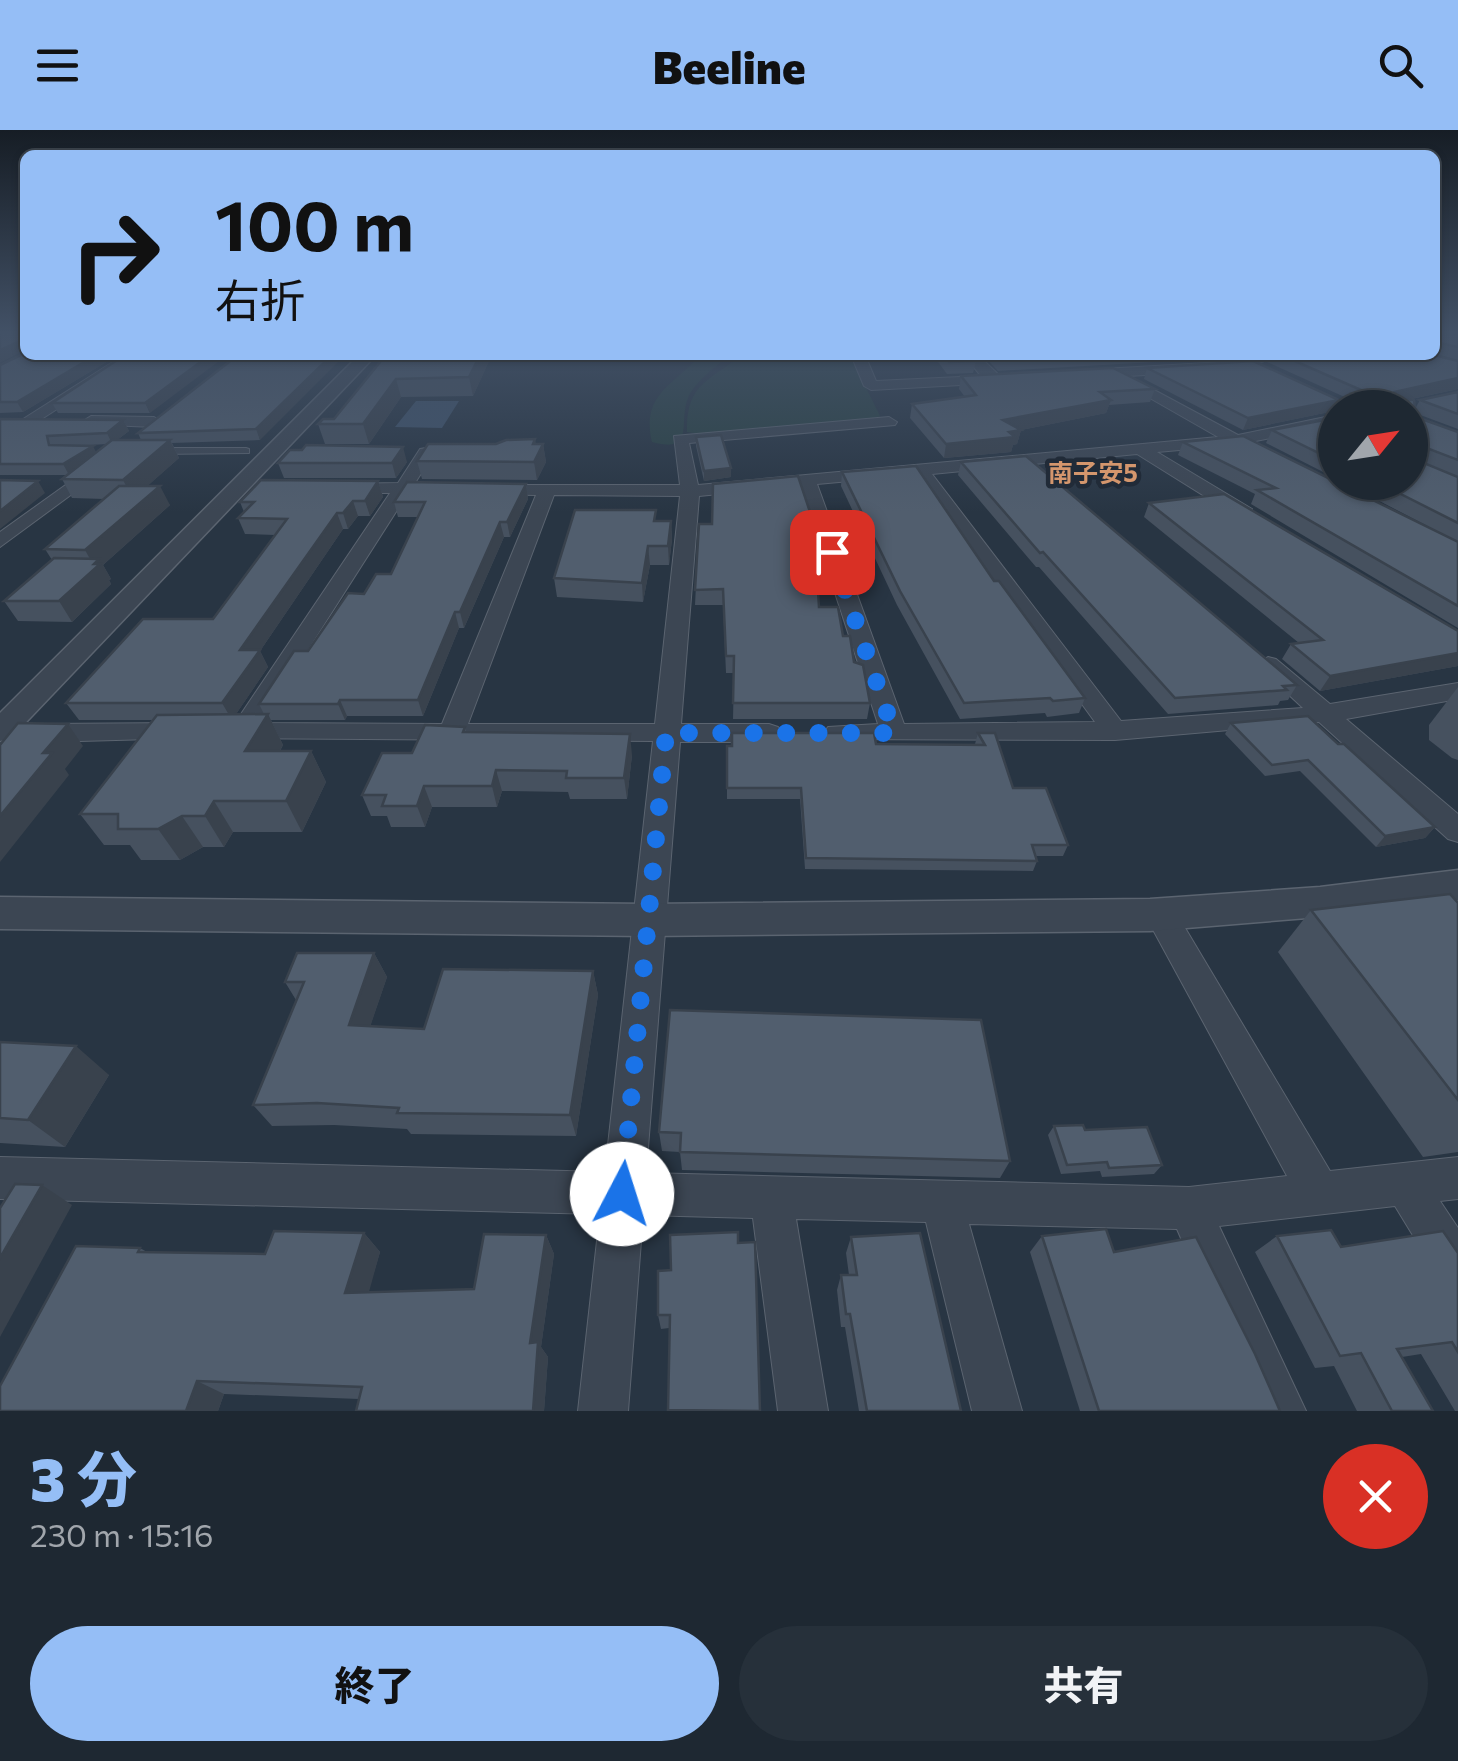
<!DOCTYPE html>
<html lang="ja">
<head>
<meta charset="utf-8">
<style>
  body { margin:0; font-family:Commissioner,"Noto Sans JP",sans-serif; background:#26303a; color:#f1f3f6; height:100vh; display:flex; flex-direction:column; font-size:38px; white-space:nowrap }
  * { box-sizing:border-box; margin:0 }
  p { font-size:32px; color:#a1a6ac }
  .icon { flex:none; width:55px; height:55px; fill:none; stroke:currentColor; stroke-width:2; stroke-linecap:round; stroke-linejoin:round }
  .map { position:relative; height:1281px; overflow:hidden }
  .sheet { display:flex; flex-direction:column; background:#1e2832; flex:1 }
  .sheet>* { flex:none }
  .top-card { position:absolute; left:20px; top:20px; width:1420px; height:210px; border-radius:15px; box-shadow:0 2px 8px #0004,0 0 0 2px #3c444d; background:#95bef6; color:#111; overflow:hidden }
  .needle { width:65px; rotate:60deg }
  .controls { position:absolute; left:1318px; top:260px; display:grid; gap:20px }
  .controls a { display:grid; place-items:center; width:110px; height:110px; border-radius:50%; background:#1e2832; box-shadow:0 2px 8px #0004,0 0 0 2px #3c444d; font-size:50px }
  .pin { position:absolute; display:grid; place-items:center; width:85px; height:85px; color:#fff; margin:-42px; border-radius:20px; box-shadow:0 5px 15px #0006 }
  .me { position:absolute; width:110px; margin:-55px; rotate:5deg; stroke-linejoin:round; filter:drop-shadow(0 0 8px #0008) }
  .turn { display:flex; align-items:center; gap:35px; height:210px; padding:0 30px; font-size:45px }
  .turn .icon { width:130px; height:130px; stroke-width:2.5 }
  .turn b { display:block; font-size:70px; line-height:85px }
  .round { display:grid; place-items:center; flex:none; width:105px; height:105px; border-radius:52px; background:#26303a }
  .summary { display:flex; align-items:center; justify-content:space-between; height:170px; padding:0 30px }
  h1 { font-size:60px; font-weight:800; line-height:75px; color:#95bef6 }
  .button { display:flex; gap:20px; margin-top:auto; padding:20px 30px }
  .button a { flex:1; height:115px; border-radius:60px; background:#95bef6; color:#111; font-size:40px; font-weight:800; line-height:115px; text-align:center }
  .button a+a { background:#26303a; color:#f1f3f6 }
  header { display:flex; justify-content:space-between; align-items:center; height:130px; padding:0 30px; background:#95bef6; color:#111; font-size:45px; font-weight:800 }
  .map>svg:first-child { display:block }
</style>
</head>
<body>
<header><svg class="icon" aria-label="menu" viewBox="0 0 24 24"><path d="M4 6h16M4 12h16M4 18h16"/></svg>Beeline<svg class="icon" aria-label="search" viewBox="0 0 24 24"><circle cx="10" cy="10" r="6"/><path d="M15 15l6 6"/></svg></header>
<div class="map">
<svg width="1458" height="1281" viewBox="0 0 1458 1281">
  <rect width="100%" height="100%" fill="#283543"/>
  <g fill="#2a4244">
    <path d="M700,225h33c-12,5 -41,30 -45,43 -10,25 8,56 -36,44 -11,-49 22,-56 48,-87z"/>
    <path d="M741,225h109l30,61 -5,4 -167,15 -21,-3c-1,-49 22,-50 54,-77z"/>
  </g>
  <path fill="#3f536b" d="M416,271h43l-17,27 -47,-1z"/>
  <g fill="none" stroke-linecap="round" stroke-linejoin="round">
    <defs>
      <path id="service" d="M246,318l3,1v4l-92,1 -4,-3 4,-3z"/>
      <g id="minor">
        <path d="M124,225h16l-106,69 -14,-3z"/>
        <path d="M851,225h14l11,26 105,-5 -17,-21h14l25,24 -7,4 -125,7 -7,-4z"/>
        <path d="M1244,225h15l5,6 -19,8 -117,7 110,59 97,-20v10l-99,20 -79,7 95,57v8h-14l-101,-63 -205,20 189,247 182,-13 -47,-44 12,-7 8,2 54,45 128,-21v16l-112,20 112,95v28l-10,-3 -129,-117 -204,18 -287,-1 -4,-6 4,-6 50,-3 -78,-238 -101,10 -18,228h88l9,3 4,6 -4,6 -9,3h-89l-34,431 543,14 98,-11 -142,-261 5,-9 11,-4 11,4 158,265 128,-14v42l-18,2 18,27v61l-16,-6 -47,-77 -176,20 87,185h-50l-79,-182 -208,-5 53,187h-50l-46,-189 -130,-3 32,192h-50l-25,-193 -110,-3 -15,196h-50l22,-197 -600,-15v-42l605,15 48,-431 -420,-3 -4,-6 4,-6 157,-233h-44l-9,-5 3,-4 58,-1 22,-34 6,-1 8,5 -19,30h23l9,5 -9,5h-30l-147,230 181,1 94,-229 -45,-1 -6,-1v-8h195l-6,-49 215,-19 8,5 -2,3 -206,18 9,42 520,-48 -105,-60 -29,1 -7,-4 7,-4 160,-9 4,-1zM916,345l179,247 -191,2 -87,-240zM554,365l126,1 -25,228h-187z"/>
        <path d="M91,286l63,1 8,5 -8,5 -69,-3 -2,-3z"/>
        <path d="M81,344l6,1v8l-87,64v-15z"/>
        <path d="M179,593l9,3 4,6 -4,6 -144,4 -9,-3 -4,-6 4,-6 9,-3z"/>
      </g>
      <g id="tertiary">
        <path d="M359,225h17l-365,383 -11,3v-28z"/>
        <path d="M1458,740v30l-138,17 -170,14 -503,5 -647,-7v-32l647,7 503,-5 170,-12z"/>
      </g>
    </defs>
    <use href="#service" stroke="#5b6470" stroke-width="2"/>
    <use href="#minor" stroke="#5b6470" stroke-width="2"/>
    <use href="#tertiary" stroke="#5b6470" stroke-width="3"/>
    <use href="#service" fill="#3c4653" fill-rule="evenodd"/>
    <use href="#minor" fill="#3c4653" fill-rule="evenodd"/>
    <use href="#tertiary" fill="#3c4653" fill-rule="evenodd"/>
  </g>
  <g fill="#46515f" fill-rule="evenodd">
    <path d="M1458,204v26l-23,-6v-12z"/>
    <path d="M25,225h93l-95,57 -23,1v-48z"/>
    <path d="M125,225l25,58h-92l-6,-10z"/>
    <path d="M238,225l22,85 -88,3 7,15 -32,28 23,19 -67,60 8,14 -2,1 2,4 -39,38 -54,-1 -14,-20 48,-41 -7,-11 59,-50 -32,-1 -10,-19 5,-4h-67v-56l123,1 6,11 -12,9h24l-3,-7zM107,314l-10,8 -22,-6z"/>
    <path d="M380,225h127l-7,6h-11l-16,35 -72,1 -32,47h-44l-7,-20 16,-5 46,-57z"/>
    <path d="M933,225h38l5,6 -3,12 -26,1z"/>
    <path d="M983,225h259l-1,2 -243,14z"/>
    <path d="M1261,225h173l24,6v28l-51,11 8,9 5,-9 38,-8v37l-43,-16 1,4 42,15v110l-115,-60h67v-74h-72l4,-8 7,-1 -84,-38z"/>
    <path d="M1147,238l192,32 -5,11 -91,19 -99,-51z"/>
    <path d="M961,246l194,13 -5,13 -41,3 -3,8 -85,17 -4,14 -4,1 -2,7 -67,6 -34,-40 2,-14 53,-7 -6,-8z"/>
    <path d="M1335,288v60l-69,-35 6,-13z"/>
    <path d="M696,307l35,31v9l-27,4 -8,-35z"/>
    <path d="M1183,312l275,100v86l-207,-124 4,-10 -77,-39z"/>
    <path d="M496,314h47l3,18 -9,18 -115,-1 -5,-18z"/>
    <path d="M407,332l-11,16h-112l-6,-15z"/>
    <path d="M961,332l336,223 -9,15 -8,1 -2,4 -110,9 -129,-147h-3l-78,-92z"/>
    <path d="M842,342l152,109 91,117 -6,15 -32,4 -2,-4 -85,6 -63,-114 -56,-119z"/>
    <path d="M378,351l5,16 -13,19h-12l-10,13h-5l-83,122 8,16 -32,47h28l-5,-10 105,-110 27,-20 27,-57h-20l-4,-15 132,-18 2,15 -18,38h-6l-40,91h-5l-36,88h-76l-2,4h-74l12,25 -3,6h31l15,31 -24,50h-69l-9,15h-21l-23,13h-39l-11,-15h-26l-24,-31 72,-94h-73l-13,-17 147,-84 62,-84 -30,-1 -7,-16 6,-6 -4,-10z"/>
    <path d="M1149,373l309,128v35l-138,25 -38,-32 9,-15 8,-1 -155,-126z"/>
    <path d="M656,391h15l1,18 -3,26h-19l-7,37 -86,-5 -3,-19z"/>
    <path d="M699,394l120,83 24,29 27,67 -3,16h-134l1,-46h-8l-3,-68h-28z"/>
    <path d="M1458,557v73l-6,-2 -23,-18v-15z"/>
    <path d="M1231,593l107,21 97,83 -10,11 -49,9 -76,-76 -35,5 -40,-42z"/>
    <path d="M465,597l1,5 166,23 -5,44h-57l-2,-7 -66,-1 -5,16h-65l-7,20h-34l-4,-11h-16l-9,-21 50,-42z"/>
    <path d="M978,603l35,55 55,57 -5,11h-27l1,5 -4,10 -228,-2 -5,-70h-73v-53l248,-2z"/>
    <path d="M1458,773v249l-35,5 -145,-205 33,-42z"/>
    <path d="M374,823l13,24 -17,49 54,3 169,-58 5,24 -22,141 -165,-2 -4,-5 -73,-4 -62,1 -19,-21 43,-105 -11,-18z"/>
    <path d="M0,912l109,33 -44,72 -65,-4z"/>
    <path d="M1054,996l31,4 77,35 -8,9 -52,3 -2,-6 -39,3 -13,-39z"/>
    <path d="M659,1002l351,29 -10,17 -318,-8 -2,-18 -18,-1z"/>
    <path d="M364,1103l16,19 -12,40 106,-3 72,-54 8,19 -13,93 7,10 -4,54h-188l3,-12 -135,-5 -6,17h-218l140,-163 7,4 118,2z"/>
    <path d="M1042,1106l72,16 166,159h-200l-50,-159z"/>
    <path d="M1277,1106l64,11 117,6v158h-3l-34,-57 -19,3 31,54h-76l-23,-45 -19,2 -60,-116z"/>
    <path d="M851,1107l110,174h-102l-14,-84h-4l-4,-37 4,-15h8l-3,-22z"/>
    <path d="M658,1141l102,140 -91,-83 -8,1 -3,-14z"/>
  </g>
  <g fill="#39424d">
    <path d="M20,211l5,9 -25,13v-13z"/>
    <path d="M96,225h22l-95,57 -6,-10z"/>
    <path d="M210,225h17l-77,58 -5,-10z"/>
    <path d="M332,225h13l-85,85 -4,-11z"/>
    <path d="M480,225h8l1,6 -16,35 -4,-19z"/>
    <path d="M1458,248v11l-71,15 7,-12z"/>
    <path d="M396,249l5,18 -32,47 -6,-20z"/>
    <path d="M1111,270l-5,13 -85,17 -4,14 -4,1 -2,7 -67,6 2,-14 63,-12 -6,-12z"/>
    <path d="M1339,270l-5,11 -91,19 5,-12z"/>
    <path d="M123,290l6,11 -17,13 -5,-11z"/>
    <path d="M535,309l3,16 5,-11 3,18 -9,18 -3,-18 -1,-18z"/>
    <path d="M170,310l9,18 -46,41 -10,-19z"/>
    <path d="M93,316l6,12 -30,17 -6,-11z"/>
    <path d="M403,317l4,15 -11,16 -4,-15z"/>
    <path d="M731,338v9l-27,4v-10z"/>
    <path d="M38,351l7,12 -45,36v-18z"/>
    <path d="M378,351l5,16 -13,19 -5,-15z"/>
    <path d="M526,354l2,15 -18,38 -3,-15z"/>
    <path d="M160,356l10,19 -67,60 8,14 -2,1 2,4 -39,38 -13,-21 36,-33 -10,-18z"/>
    <path d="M353,371l5,15 -10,13 -5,-16z"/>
    <path d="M337,383l6,16 -83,122 8,16 -36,53 -10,-17 18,-53z"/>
    <path d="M671,391l1,18 -3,26 -1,-19z"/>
    <path d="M500,392l4,15 -40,91 -4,-16z"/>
    <path d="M648,416l2,19 -7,37 -1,-19z"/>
    <path d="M455,482l4,16 -36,88 -5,-16z"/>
    <path d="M1458,523v13l-138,25 10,-15z"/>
    <path d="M340,570l7,16 -2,4 -7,-16z"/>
    <path d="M268,584l15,31 -21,37 -17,-31z"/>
    <path d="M68,594l15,22 -18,23 4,6 -69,87v-46l43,-63z"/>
    <path d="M630,604l2,21 -5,44 -3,-21z"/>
    <path d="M311,621l15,31 -24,50 -16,-31z"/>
    <path d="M496,640l6,21 -5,16 -5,-21z"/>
    <path d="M424,656l8,21 -7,20 -8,-21z"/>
    <path d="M214,671l19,31 -9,15 -19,-31z"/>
    <path d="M182,686l21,31 -23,13 -22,-31z"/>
    <path d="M1435,697l-10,11 -49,9 9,-11z"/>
    <path d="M374,823l13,24 -24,71 -14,-23z"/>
    <path d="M593,841l5,24 -22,141 -6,-21z"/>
    <path d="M76,916l33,29 -44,72 -37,-27z"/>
    <path d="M42,1055l30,20 -72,132v-79z"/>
    <path d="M364,1103l16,19 -16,58 -19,-17z"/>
    <path d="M546,1105l8,19 -13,93 7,10 -4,54h-11l-3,-68z"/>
    <path d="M197,1251l27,13 -6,17h-32z"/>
  </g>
  <g fill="#515e6e" stroke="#39424d" stroke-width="2.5">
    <path d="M0,202h25v9h-5l-20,9z"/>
    <path d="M1435,202l23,2v13l-23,-5z"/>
    <path d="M25,223v2h71l-79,47h-17v-37z"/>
    <path d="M125,225h85l-65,48h-93z"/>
    <path d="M238,225h94l-76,74 -118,4z"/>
    <path d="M380,225h100l-11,22 -73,2 -33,45h-45l5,-5h11l51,-63h-6z"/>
    <path d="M944,225h27l5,6 -27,1z"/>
    <path d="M996,225h89l-85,5z"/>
    <path d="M1281,225h153l24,6v17l-64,14 -2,7 22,1 2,17 42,15v28l-39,-15 -5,1v13l44,18v46l-81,-41h33v-74h-68v-8l22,-1 -3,-9z"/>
    <path d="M1253,231l86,39 -91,18 -101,-50z"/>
    <path d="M1113,238l42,21 -55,3 11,8 -108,20 18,10 -12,2 6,5 -69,7 -34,-40 64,-9 -15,-19z"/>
    <path d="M1458,262v22l-38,-14z"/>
    <path d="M1335,288v43l-63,-31z"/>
    <path d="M0,289l123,1 -16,13 -60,3 2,9 44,1 -30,18h-63z"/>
    <path d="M721,305l10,33 -27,3 -8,-34z"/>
    <path d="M1243,306l215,106v64l-201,-116 19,-2 -93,-46z"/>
    <path d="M535,309l-2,5h10l-9,18 -117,-1 11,-17h68l10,-4z"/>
    <path d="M112,310h58l-47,40 -61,-1z"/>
    <path d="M306,315l97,2 -11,16h-114l12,-13h12z"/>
    <path d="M1026,326l271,229 -14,1 4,4 -112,8 -132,-146 -3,1 -79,-91z"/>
    <path d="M916,336l78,115h5l86,117 -32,3 -3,-3 -86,5 -64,-112 -58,-119z"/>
    <path d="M798,346l16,48 5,83h19l5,29h7l4,26 9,3 7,38h-137l1,-47h-8l-3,-67 -28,1 4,-66h13l1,-40z"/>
    <path d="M0,350l38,1 -38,30z"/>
    <path d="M261,350l117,1 -13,20h-12l-10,12h-6l-97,137h20l-38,53h-156l77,-84h70l74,-100 -49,-1 16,-16h-14z"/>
    <path d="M407,352l119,2 -19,38h-7l-40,90h-5l-37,88h-78l-2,4h-79l35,-53h14l40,-58 16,1 12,-20h15l34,-72h-31z"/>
    <path d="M119,356h41l-75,64 -40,-1z"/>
    <path d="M1224,364l234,137v22l-128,23 -39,-32 32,-4 -174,-137z"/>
    <path d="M575,380h81l-2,11h17l-3,25h-20l-6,37 -88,-5z"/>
    <path d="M54,428l45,1 -5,5h6l-41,37h-55z"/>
    <path d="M268,584l-23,37h66l-25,50h-72l-9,15h-23l-24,13h-40v-15h-38l77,-99z"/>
    <path d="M1308,586l30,28h6l91,83 -50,9 -77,-76 -36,5 -41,-42z"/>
    <path d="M18,593l50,1 -25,29h9l-52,63v-71z"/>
    <path d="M425,595l40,2 -2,5 167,2 -6,44h-58l1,-7 -71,-1 -4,16h-68l-7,20h-35l4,-11h-24l20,-42h30z"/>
    <path d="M732,603h142l2,11 109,1 -7,-12h17l18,55h33l22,57h-36l5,16 -231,-3 -5,-70h-74v-42h5z"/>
    <path d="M1450,764l8,9v197l-147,-190z"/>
    <path d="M297,823h77l-25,72 75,4 19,-60 150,2 -23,144 -173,-2 2,-5 -82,-5 -64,2 51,-123h-19z"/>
    <path d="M670,880l311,10 29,141 -330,-9 1,-19 -22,-1z"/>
    <path d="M0,912l76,4 -48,74 -28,-2z"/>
    <path d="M1083,995l2,5 62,-3 15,38 -53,3 -2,-6 -40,3 -13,-39z"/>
    <path d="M15,1054l27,1 -42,73v-50z"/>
    <path d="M1106,1099l8,23 82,-15 59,117 25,57h-181l-57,-175z"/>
    <path d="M1331,1100l10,17 102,-16 15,22v99l-6,-10 -55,7 36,62h-41l-31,-58 -21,3 -63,-120z"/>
    <path d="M274,1101l90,2 -19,60 129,-4 10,-55 62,1 -16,108 8,-1 -5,69h-177l6,-24 -165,-6 -11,30h-186v-25l76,-140 64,2 -2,4 127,2z"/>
    <path d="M738,1102v11l17,-1 5,169 -92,-1 2,-95h-12v-44l13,-1 -1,-35z"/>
    <path d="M920,1103l41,178h-94l-17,-97h-4l-5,-39h16l-6,-38z"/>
  </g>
  <linearGradient id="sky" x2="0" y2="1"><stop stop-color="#161d25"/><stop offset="0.53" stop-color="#425166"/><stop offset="1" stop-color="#425166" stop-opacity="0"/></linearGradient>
  <rect width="1458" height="382" fill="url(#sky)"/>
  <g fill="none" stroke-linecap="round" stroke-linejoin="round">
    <path stroke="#1a73e8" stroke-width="18" stroke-dasharray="0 32.4" d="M622,1064l44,-461h228l-62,-181"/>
  </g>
  <g text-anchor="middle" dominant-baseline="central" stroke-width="9" stroke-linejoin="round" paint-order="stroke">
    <g font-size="25" font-weight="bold" fill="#d4966d" stroke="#212b38">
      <text x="1093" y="342">南子安5</text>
    </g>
  </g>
</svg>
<div class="controls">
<a><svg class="needle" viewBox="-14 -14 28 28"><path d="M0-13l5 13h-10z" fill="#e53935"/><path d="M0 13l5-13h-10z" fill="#a1a6ac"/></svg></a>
</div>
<div class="pin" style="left:832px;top:422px;background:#d93025"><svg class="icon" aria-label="arrive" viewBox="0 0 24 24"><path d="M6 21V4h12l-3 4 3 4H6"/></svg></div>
<svg class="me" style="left:622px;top:1064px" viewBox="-20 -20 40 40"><circle r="19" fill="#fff"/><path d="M0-13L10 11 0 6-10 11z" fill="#1a73e8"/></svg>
<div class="top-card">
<div class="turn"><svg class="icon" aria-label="right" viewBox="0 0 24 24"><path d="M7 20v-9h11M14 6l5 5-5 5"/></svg><div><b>100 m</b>右折</div></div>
</div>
</div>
<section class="sheet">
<div class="summary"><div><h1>3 分</h1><p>230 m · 15:16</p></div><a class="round" style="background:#d93025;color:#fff"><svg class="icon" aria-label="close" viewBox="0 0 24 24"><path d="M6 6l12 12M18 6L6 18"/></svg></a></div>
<div class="button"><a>終了</a><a>共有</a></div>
</section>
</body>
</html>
